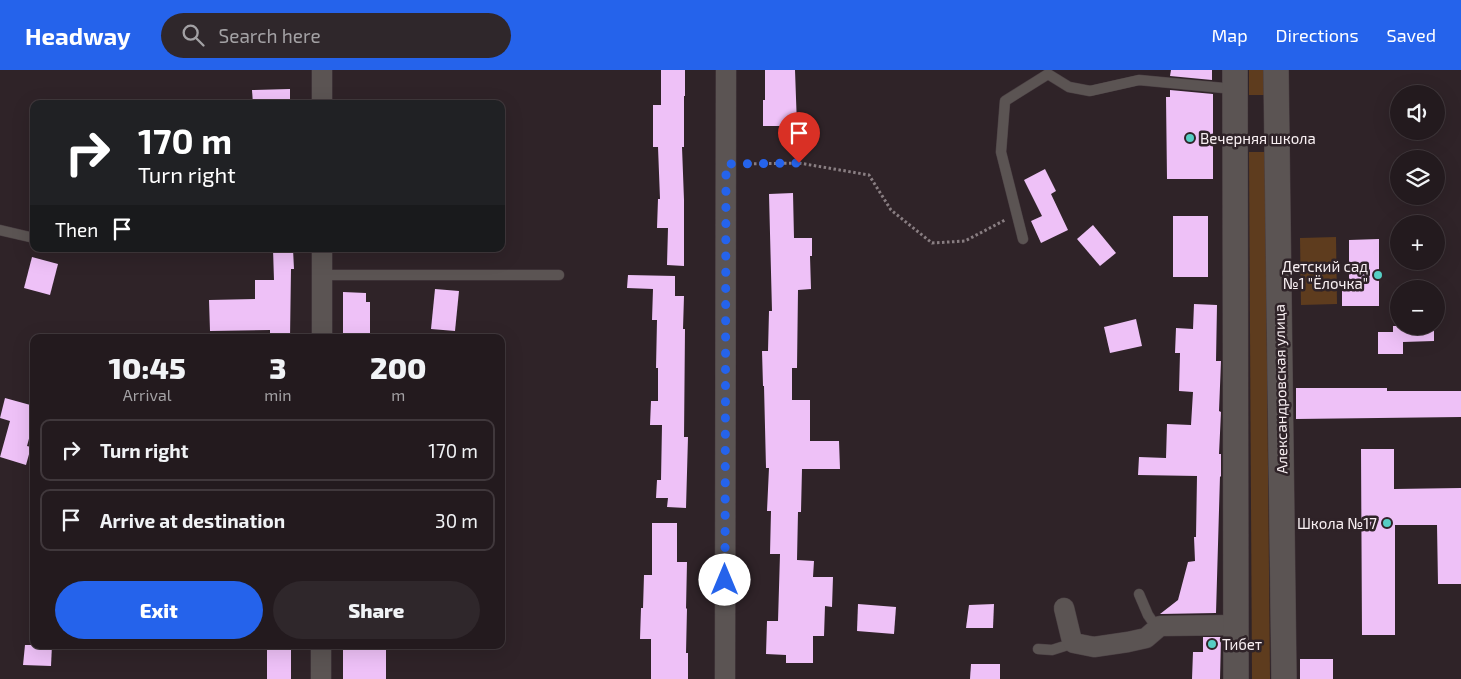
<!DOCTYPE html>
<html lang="en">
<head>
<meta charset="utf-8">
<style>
  body { margin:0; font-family:"Exo 2",sans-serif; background:#2f272b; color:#f1f3f6; height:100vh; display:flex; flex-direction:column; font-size:19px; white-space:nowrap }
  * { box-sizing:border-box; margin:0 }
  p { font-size:16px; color:#a3a1a4 }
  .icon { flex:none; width:28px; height:28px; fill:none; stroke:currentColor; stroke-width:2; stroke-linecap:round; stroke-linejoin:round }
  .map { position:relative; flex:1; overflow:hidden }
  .details { position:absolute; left:30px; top:264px; width:475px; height:315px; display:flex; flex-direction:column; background:#231a1e; border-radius:10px; box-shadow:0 5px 20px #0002,0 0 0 1px #40383c }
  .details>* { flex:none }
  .banner { position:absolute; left:30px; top:30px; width:475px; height:152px; border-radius:10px; box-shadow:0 5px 20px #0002,0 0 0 1px #40383c; background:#202124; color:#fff; overflow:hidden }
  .fabs { position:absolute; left:1390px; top:15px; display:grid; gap:10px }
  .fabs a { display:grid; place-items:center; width:55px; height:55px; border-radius:50%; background:#231a1e; box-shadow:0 5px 20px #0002,0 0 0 1px #40383c; font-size:25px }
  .pin { position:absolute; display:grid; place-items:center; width:42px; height:42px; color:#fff; margin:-51px -21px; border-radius:50% 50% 50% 0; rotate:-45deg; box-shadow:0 0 5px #0007 }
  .pin .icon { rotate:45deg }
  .me { position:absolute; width:55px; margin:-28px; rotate:0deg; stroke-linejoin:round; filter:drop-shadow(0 0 4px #0008) }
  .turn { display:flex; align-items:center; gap:18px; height:105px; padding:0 25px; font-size:22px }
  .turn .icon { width:65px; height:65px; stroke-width:2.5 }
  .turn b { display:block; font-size:35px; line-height:42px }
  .then { display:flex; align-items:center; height:48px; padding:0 25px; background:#0003; gap:10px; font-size:19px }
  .eta { display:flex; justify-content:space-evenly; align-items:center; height:85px; text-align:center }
  .eta b { font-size:30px; font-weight:800; line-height:35px }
  .cta { display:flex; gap:10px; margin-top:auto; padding:10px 25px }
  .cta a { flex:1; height:58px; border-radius:30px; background:#2563eb; color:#fff; font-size:20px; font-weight:800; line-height:58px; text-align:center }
  .cta a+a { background:#2f272b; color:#f1f3f6 }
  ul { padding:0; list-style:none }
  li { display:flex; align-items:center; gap:15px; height:62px; margin:0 10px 8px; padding:0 15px; border:2px solid #40383c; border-radius:10px }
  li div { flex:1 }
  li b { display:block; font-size:19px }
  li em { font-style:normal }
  header { display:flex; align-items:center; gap:30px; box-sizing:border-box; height:70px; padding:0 25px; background:#2563eb; color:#fff }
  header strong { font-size:24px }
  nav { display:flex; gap:28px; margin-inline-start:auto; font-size:18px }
  .search { width:350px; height:45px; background:#2f272b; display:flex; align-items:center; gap:12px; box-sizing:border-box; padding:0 18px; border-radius:28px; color:#a3a1a4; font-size:19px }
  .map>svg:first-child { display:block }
</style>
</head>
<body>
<header>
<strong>Headway</strong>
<div class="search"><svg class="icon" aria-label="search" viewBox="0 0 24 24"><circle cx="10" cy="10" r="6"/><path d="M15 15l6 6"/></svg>Search here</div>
<nav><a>Map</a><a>Directions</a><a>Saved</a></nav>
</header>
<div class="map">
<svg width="1461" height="609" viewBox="0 0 1461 609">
  <rect width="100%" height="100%" fill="#2f2328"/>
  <g fill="#5e3c1e">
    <rect x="1249" y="0" width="16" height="25"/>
    <path d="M1249,82h16l5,527h-18z"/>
    <path d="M1336,167l1,67 -36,1 -1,-67z"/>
  </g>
  <g fill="#eec1f7">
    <path d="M661,0h24v26h-1v51h-2l2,53v66l-17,-1 1,-37h-11l1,-29h2l-2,-52h-5v-42h8z"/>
    <path d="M765,0h30l2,56h-34v-26h2z"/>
    <path d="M1171,0h41v10l-42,-4z"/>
    <path d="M290,19v15h-37l-1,-14z"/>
    <path d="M1170,20l43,4v85h-46l-1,-82h4z"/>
    <path d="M1045,99l11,22 -5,3 17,36 -27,13 -10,-22 11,-5 -18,-36z"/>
    <path d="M793,123l1,45h18v18h-2l1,33 -13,1 -1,78h-5v32h18v41h29l1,28h-38l-1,43h-3l-1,48 17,1 -1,16h20l-1,30 -7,-1 -1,30h-11v27h-27v-8l-20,-1 1,-33h11l2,-67h-10l1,-43h-4l2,-43h-3l-2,-82h-1l-1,-35h6l1,-40h3l-3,-117z"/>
    <rect x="1173" y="146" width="35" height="61"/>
    <path d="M1093,155l23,28 -16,13 -23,-27z"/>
    <path d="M1379,169v67h-37v-26h7v-40z"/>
    <path d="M273,179h20l1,20h-3l-1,69h-20v-8l-60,1 -1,-31 46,-1v-19h19z"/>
    <path d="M32,187l26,7 -8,31 -26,-7z"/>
    <path d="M628,205l47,1v20h9l-1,33h2l-1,108h4l-2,71 -19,-1 1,-9h-12l1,-18h4l1,-55h-12l1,-24h7v-33h-2l1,-48h-5l1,-31 -26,-1z"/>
    <path d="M435,219l24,2 -4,40 -24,-2z"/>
    <path d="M343,222l23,1v9h4v36h-27z"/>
    <path d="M1194,234l23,1 -1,56h5l-2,50 2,1 -2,42h2v23l-1,-1 -4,137 -56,1 18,-14 10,-38 7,-1 -1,-24h2l1,-61 -59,-1 1,-18 27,1 1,-34 24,1 2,-33 -14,-1 1,-38h-5l1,-25 17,1z"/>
    <path d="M1136,249l6,27 -32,7 -6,-26z"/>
    <path d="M1393,256h41v15l-31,1v12h-25v-22h15z"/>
    <path d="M1296,318h91v3h74v26l-165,2z"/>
    <path d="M5,328l29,8v14l-7,26 4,1 -5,18 -26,-8 10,-36 -10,-3z"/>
    <path d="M1361,379h33v40l67,-1v96h-23l-1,-59h-42v110h-33z"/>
    <path d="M652,453h25v39h10l-1,47 1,-1 -1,45h2v26h-37v-40h-11l1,-31h2l1,-33h8z"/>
    <path d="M858,534l38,3 -2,27 -37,-3z"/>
    <path d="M994,534l-1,24h-27l3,-23z"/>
    <path d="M1203,567h18l-1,42h-28l1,-27h10z"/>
    <path d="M25,575h27l-1,21 -28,-1z"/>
    <rect x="267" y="575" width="24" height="34"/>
    <rect x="343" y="575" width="43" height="34"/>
    <rect x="1300" y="589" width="33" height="20"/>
    <path d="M971,594h29v15h-30z"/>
  </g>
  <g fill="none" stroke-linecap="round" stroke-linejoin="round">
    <defs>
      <g id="service">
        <path d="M0,160l34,8"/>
        <path d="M1023,169l-22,-87 4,-51 43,-27 21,13 21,4 49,-11 95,9"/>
        <path d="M322,205h237"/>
        <path d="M1139,524l9,21 9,13"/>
        <path d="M1038,579l14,1 22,-7"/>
      </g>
      <g id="minor">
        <path d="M322,34v-34"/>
        <path d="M322,268v-89"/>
        <path d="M1064,538l7,29 3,6 20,4 34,-5 18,-4 14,-12 76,-1"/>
        <path d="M321,609v-34"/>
        <path d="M725,609l1,-609"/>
      </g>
      <g id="tertiary">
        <path d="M1235,0l1,609"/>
        <path d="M1276,0l8,609"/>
      </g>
    </defs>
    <use href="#service" stroke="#4b4044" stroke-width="11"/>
    <use href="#minor" stroke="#4b4044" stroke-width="21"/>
    <use href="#tertiary" stroke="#4b4044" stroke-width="26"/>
    <path stroke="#897e82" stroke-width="3" stroke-dasharray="2.5 2.5" stroke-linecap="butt" d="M744,94l55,-1 70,12 22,35 41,33 33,-2 40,-21"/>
    <use href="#service" stroke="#5b5453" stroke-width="10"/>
    <use href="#minor" stroke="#5b5453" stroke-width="20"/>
    <use href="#tertiary" stroke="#5b5453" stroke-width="25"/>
  </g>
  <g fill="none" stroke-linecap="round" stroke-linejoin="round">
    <path stroke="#2563eb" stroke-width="9" stroke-dasharray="0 16.2" d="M725,510l1,-416 73,-1"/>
  </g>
  <g fill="#56cec4" stroke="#2f2328" stroke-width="2">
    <circle cx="1190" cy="68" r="5"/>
    <circle cx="1378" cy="205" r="5"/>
    <circle cx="1387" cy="453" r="5"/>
    <circle cx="1212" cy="574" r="5"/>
  </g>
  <g text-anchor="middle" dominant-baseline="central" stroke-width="5" stroke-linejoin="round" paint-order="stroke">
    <g font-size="15" fill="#f9f0f3" stroke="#2f2328" text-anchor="start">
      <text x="1200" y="68">Вечерняя школа</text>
      <text x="1368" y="196" text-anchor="end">Детский сад<tspan x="1368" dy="17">№1 "Ёлочка"</tspan></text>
      <text x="1377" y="453" text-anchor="end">Школа №17</text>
      <text x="1222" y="574">Тибет</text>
    </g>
    <g font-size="15" fill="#f9f0f3" stroke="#2f2328">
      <text transform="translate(1280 319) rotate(-91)">Александровская улица</text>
    </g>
  </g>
</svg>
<div class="fabs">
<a><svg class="icon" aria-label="sound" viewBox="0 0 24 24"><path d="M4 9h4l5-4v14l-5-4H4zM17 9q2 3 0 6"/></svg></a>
<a><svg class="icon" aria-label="layers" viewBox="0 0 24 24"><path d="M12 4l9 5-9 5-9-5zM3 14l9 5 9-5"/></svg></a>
<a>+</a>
<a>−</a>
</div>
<div class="pin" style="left:799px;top:93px;background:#d93025"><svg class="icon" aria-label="arrive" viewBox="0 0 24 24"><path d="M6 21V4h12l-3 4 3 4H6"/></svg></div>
<svg class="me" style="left:725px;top:510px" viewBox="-20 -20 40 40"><circle r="19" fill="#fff"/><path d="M0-13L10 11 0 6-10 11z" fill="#2563eb"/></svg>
<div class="banner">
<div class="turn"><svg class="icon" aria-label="right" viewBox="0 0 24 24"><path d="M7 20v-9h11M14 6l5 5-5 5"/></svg><div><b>170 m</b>Turn right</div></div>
<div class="then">Then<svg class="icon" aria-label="arrive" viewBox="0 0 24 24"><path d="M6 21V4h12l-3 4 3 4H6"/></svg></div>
</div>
<section class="details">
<div class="eta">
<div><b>10:45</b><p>Arrival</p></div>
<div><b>3</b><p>min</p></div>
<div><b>200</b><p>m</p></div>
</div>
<ul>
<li><svg class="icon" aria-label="right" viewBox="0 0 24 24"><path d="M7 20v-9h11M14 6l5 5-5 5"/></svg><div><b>Turn right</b></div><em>170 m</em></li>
<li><svg class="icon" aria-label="arrive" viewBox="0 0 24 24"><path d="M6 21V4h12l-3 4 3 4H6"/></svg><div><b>Arrive at destination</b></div><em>30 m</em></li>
</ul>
<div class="cta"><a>Exit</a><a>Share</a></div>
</section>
</div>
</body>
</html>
